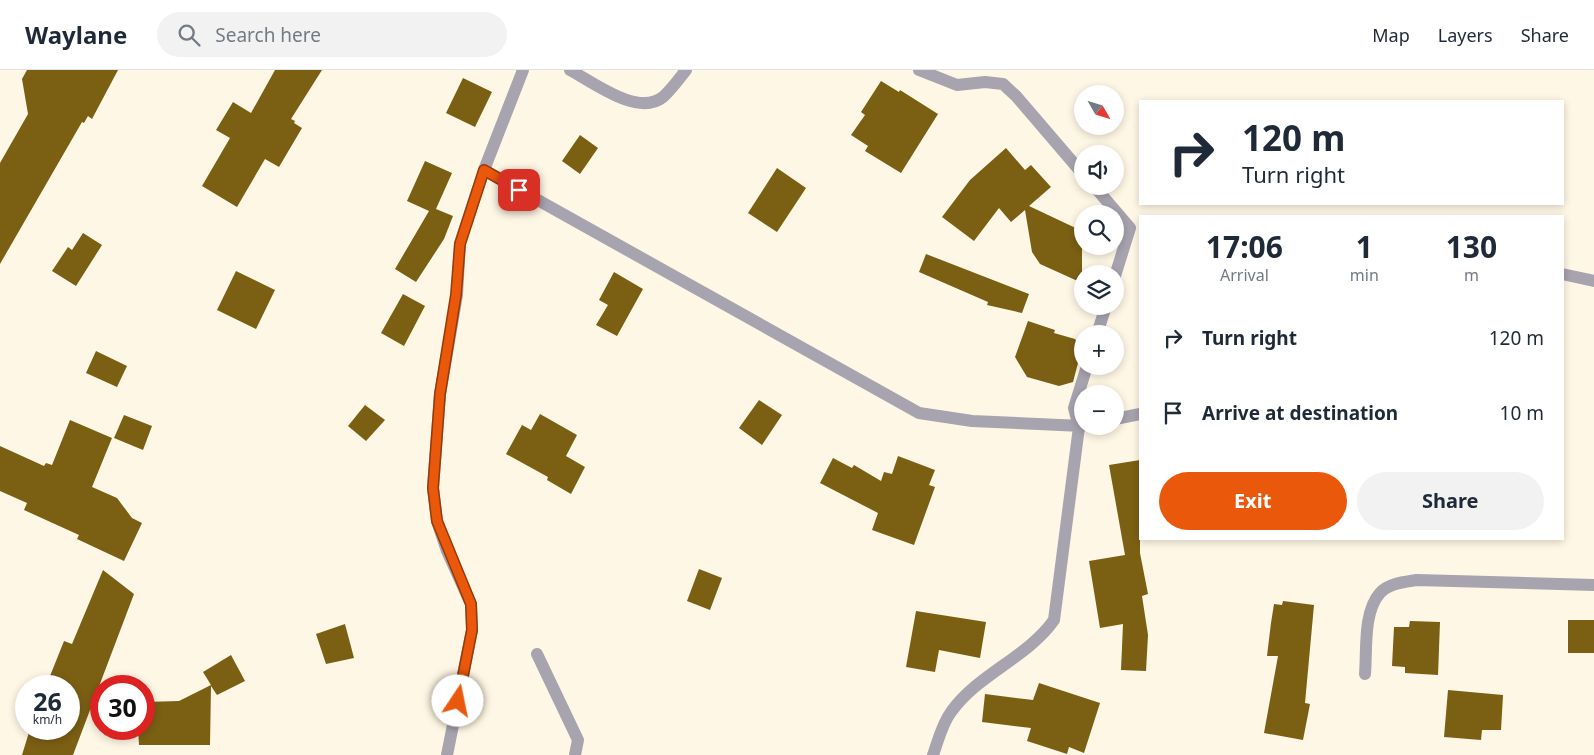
<!DOCTYPE html>
<html lang="en">
<head>
<meta charset="utf-8">
<style>
  body { margin:0; font-family:"Noto Sans",sans-serif; background:#f2f2f3; color:#1f2937; height:100vh; display:flex; flex-direction:column; font-size:19px; white-space:nowrap }
  * { box-sizing:border-box; margin:0 }
  p { font-size:16px; color:#747a83 }
  .icon { flex:none; width:28px; height:28px; fill:none; stroke:currentColor; stroke-width:2; stroke-linecap:round; stroke-linejoin:round }
  .map { position:relative; flex:1; overflow:hidden }
  .drawer { position:absolute; left:1139px; top:145px; width:425px; height:325px; display:flex; flex-direction:column; background:#fff; border-radius:0px; box-shadow:0 2px 8px #0003 }
  .drawer>* { flex:none }
  .top-card { position:absolute; left:1139px; top:30px; width:425px; height:105px; border-radius:0px; box-shadow:0 2px 8px #0003; background:#fff; color:#1f2937; overflow:hidden }
  .needle { width:32px; rotate:129deg }
  .buttons { position:absolute; left:1074px; top:15px; display:grid; gap:10px }
  .buttons a { display:grid; place-items:center; width:50px; height:50px; border-radius:50%; background:#fff; box-shadow:0 2px 8px #0003; font-size:25px }
  .speed { position:absolute; left:15px; top:605px; display:flex; gap:10px; font-size:25px; font-weight:700; text-align:center }
  .speed>* { display:grid; place-content:center; width:65px; height:65px; border-radius:50%; background:#fff; box-shadow:0 2px 8px #0003; line-height:1 }
  .speed small { font-size:12px; font-weight:400 }
  .speed .limit { border:8px solid #d22; background:#fff; color:#111 }
  .pin { position:absolute; display:grid; place-items:center; width:42px; height:42px; color:#fff; margin:-21px; border-radius:10px; box-shadow:0 2px 8px #0006 }
  .me { position:absolute; width:55px; margin:-28px; rotate:11deg; stroke-linejoin:round; filter:drop-shadow(0 0 4px #0008) }
  .turn { display:flex; align-items:center; gap:18px; height:105px; padding:0 20px; font-size:22px }
  .turn .icon { width:65px; height:65px; stroke-width:2.5 }
  .turn b { display:block; font-size:35px; line-height:42px }
  .eta { display:flex; justify-content:space-evenly; align-items:center; height:85px; text-align:center }
  .eta b { font-size:30px; font-weight:700; line-height:35px }
  .primary-button { display:flex; gap:10px; margin-top:auto; padding:10px 20px }
  .primary-button a { flex:1; height:58px; border-radius:30px; background:#ea580c; color:#fff; font-size:20px; font-weight:700; line-height:58px; text-align:center }
  .primary-button a+a { background:#f2f2f3; color:#1f2937 }
  ul { padding:0; list-style:none }
  li { display:flex; align-items:center; gap:15px; height:75px; padding:0 20px }
  li div { flex:1 }
  li b { display:block; font-size:19px }
  li em { font-style:normal }
  header { display:flex; align-items:center; gap:30px; box-sizing:border-box; height:70px; padding:0 25px; background:#fff; border-bottom:1px solid #e0e1e3 }
  header strong { font-size:24px }
  nav { display:flex; gap:28px; margin-inline-start:auto; font-size:18px }
  .search { width:350px; height:45px; background:#f2f2f3; display:flex; align-items:center; gap:12px; box-sizing:border-box; padding:0 18px; border-radius:28px; color:#747a83; font-size:19px }
  .map>svg:first-child { display:block }
</style>
</head>
<body>
<header>
<strong>Waylane</strong>
<div class="search"><svg class="icon" aria-label="search" viewBox="0 0 24 24"><circle cx="10" cy="10" r="6"/><path d="M15 15l6 6"/></svg>Search here</div>
<nav><a>Map</a><a>Layers</a><a>Share</a></nav>
</header>
<div class="map">
<svg width="1594" height="685" viewBox="0 0 1594 685">
  <rect width="100%" height="100%" fill="#fff7e5"/>
  <g fill="#7b5f13">
    <path d="M27,0h91l-26,49 -4,-3 -4,7 -2,-1 -82,142v-101l28,-49 -6,-35z"/>
    <path d="M275,0h47l-31,49 4,2 -1,2 8,5 -23,39 -14,-8 -28,48 -35,-21 28,-48 -14,-8 17,-28 18,11z"/>
    <path d="M463,8l29,14 -17,35 -29,-14z"/>
    <path d="M881,11l18,11 1,-2 38,24 -37,59 -36,-22 3,-5 -17,-11 14,-20 -4,-3z"/>
    <path d="M580,65l18,13 -18,26 -18,-13z"/>
    <path d="M1006,78l19,22 6,-5 20,22 -22,19 53,25v52l-42,-19 -8,-12 -7,-42 -14,12 -12,-14 -25,33 -32,-24 28,-37z"/>
    <path d="M425,91l27,12 -16,36 17,7 -9,23 -28,43 -21,-13 34,-58 -22,-10z"/>
    <path d="M777,98l29,20 -29,44 -29,-19z"/>
    <path d="M83,163l19,12 -26,41 -24,-15 16,-24 4,3z"/>
    <path d="M926,184l103,40 -7,19 -35,-8 1,-3 -69,-30z"/>
    <path d="M236,201l39,19 -19,39 -39,-19z"/>
    <path d="M614,202l29,17 -26,47 -21,-11 12,-20 -9,-5z"/>
    <path d="M403,224l22,12 -21,40 -23,-13z"/>
    <path d="M1028,251l27,9 -1,3 21,6 7,9 -9,34 -14,4 -32,-9 -12,-20z"/>
    <path d="M96,281l31,15 -10,21 -31,-14z"/>
    <path d="M759,330l23,15 -20,30 -23,-17z"/>
    <path d="M365,335l20,15 -19,21 -18,-15z"/>
    <path d="M540,344l37,21 -11,21 19,11 -14,27 -24,-14 1,-3 -42,-23 16,-29 9,5z"/>
    <path d="M124,345l28,11 -9,24 -29,-12z"/>
    <path d="M70,350l42,18 -20,49 25,11 15,20 10,5 -18,38 -47,-22 2,-4 -55,-25 3,-7 -27,-12v-45l44,20 2,-3 6,2z"/>
    <path d="M898,386l37,14 -6,15 6,2 -21,58 -42,-15 6,-17 -58,-30 13,-25 19,10 2,-3 27,16 3,-9 8,2z"/>
    <path d="M1140,390v93l8,41 -6,2 6,39 -2,36 -25,-1 2,-46 -23,4 -11,-67 36,-6 -16,-90z"/>
    <path d="M699,499l23,9 -12,32 -23,-9z"/>
    <path d="M103,500l31,24 -61,161h-51l8,-26h39v-43h-23l18,-45 8,3z"/>
    <path d="M1283,531l31,4 -9,98 5,1 -7,36 -39,-7 14,-77h-11l4,-33 3,-19 8,1z"/>
    <path d="M916,541l70,11 -6,36 -41,-8 -4,22 -29,-5z"/>
    <rect x="1568" y="550" width="26" height="33"/>
    <path d="M1410,551l30,1 -2,53 -33,-2v-6l-13,-1 2,-39h15z"/>
    <path d="M345,554l9,34 -28,6 -10,-30z"/>
    <path d="M231,585l14,26 -28,14 -6,-9 -1,59h-71l-1,-16h6v-27l35,-1 32,-16 -8,-13z"/>
    <path d="M1039,613l61,20 -16,50 -15,-6 -2,7 -40,-13 4,-13 -49,-6 3,-28 48,6z"/>
    <path d="M1448,620l55,5 -2,35h-19l-1,10 -37,-3z"/>
  </g>
  <g fill="none" stroke-linecap="round" stroke-linejoin="round">
    <g stroke="#a7a3af" stroke-width="12">
      <path d="M570,0c24,13 68,47 93,27 8,-7 16,-18 23,-27"/>
      <path d="M919,0l38,15 28,-3 18,2 13,12 66,77"/>
      <path d="M484,100l435,243 53,8 110,5"/>
      <path d="M1094,116l36,42 -15,48"/>
      <path d="M1562,204l32,7"/>
      <path d="M1097,264l9,-28"/>
      <path d="M1115,349l25,-5"/>
      <path d="M537,584l41,86 -3,15"/>
      <path d="M1365,604c2,-24 -2,-62 15,-81 9,-10 25,-11 37,-13l177,5"/>
      <path d="M447,685l25,-125 -1,-26 -24,-53 -10,-30 -4,-33 7,-94 17,-99 3,-52 24,-73 39,-100"/>
      <path d="M933,685c5,-14 9,-31 18,-43 27,-38 76,-54 103,-92l25,-193 -5,-19 13,-42"/>
    </g>
  </g>
  <g fill="none" stroke-linecap="round" stroke-linejoin="round">
    <defs>
      <path id="route" d="M458,631l14,-71 -1,-26 -34,-83 -4,-33 7,-94 16,-99 4,-51 24,-74 35,20"/>
    </defs>
    <use href="#route" stroke="#983908" stroke-width="12"/>
    <use href="#route" stroke="#ea580c" stroke-width="9"/>
  </g>
</svg>
<div class="buttons">
<a><svg class="needle" viewBox="-14 -14 28 28"><path d="M0-13l5 13h-10z" fill="#e53935"/><path d="M0 13l5-13h-10z" fill="#747a83"/></svg></a>
<a><svg class="icon" aria-label="sound" viewBox="0 0 24 24"><path d="M4 9h4l5-4v14l-5-4H4zM17 9q2 3 0 6"/></svg></a>
<a><svg class="icon" aria-label="search" viewBox="0 0 24 24"><circle cx="10" cy="10" r="6"/><path d="M15 15l6 6"/></svg></a>
<a><svg class="icon" aria-label="layers" viewBox="0 0 24 24"><path d="M12 4l9 5-9 5-9-5zM3 14l9 5 9-5"/></svg></a>
<a>+</a>
<a>−</a>
</div>
<div class="speed"><div>26<small>km/h</small></div><div class="limit">30</div></div>
<div class="pin" style="left:519px;top:120px;background:#d93025"><svg class="icon" aria-label="arrive" viewBox="0 0 24 24"><path d="M6 21V4h12l-3 4 3 4H6"/></svg></div>
<svg class="me" style="left:458px;top:631px" viewBox="-20 -20 40 40"><circle r="19" fill="#fff"/><path d="M0-13L10 11 0 6-10 11z" fill="#ea580c"/></svg>
<div class="top-card">
<div class="turn"><svg class="icon" aria-label="right" viewBox="0 0 24 24"><path d="M7 20v-9h11M14 6l5 5-5 5"/></svg><div><b>120 m</b>Turn right</div></div>
</div>
<section class="drawer">
<div class="eta">
<div><b>17:06</b><p>Arrival</p></div>
<div><b>1</b><p>min</p></div>
<div><b>130</b><p>m</p></div>
</div>
<ul>
<li><svg class="icon" aria-label="right" viewBox="0 0 24 24"><path d="M7 20v-9h11M14 6l5 5-5 5"/></svg><div><b>Turn right</b></div><em>120 m</em></li>
<li><svg class="icon" aria-label="arrive" viewBox="0 0 24 24"><path d="M6 21V4h12l-3 4 3 4H6"/></svg><div><b>Arrive at destination</b></div><em>10 m</em></li>
</ul>
<div class="primary-button"><a>Exit</a><a>Share</a></div>
</section>
</div>
</body>
</html>
